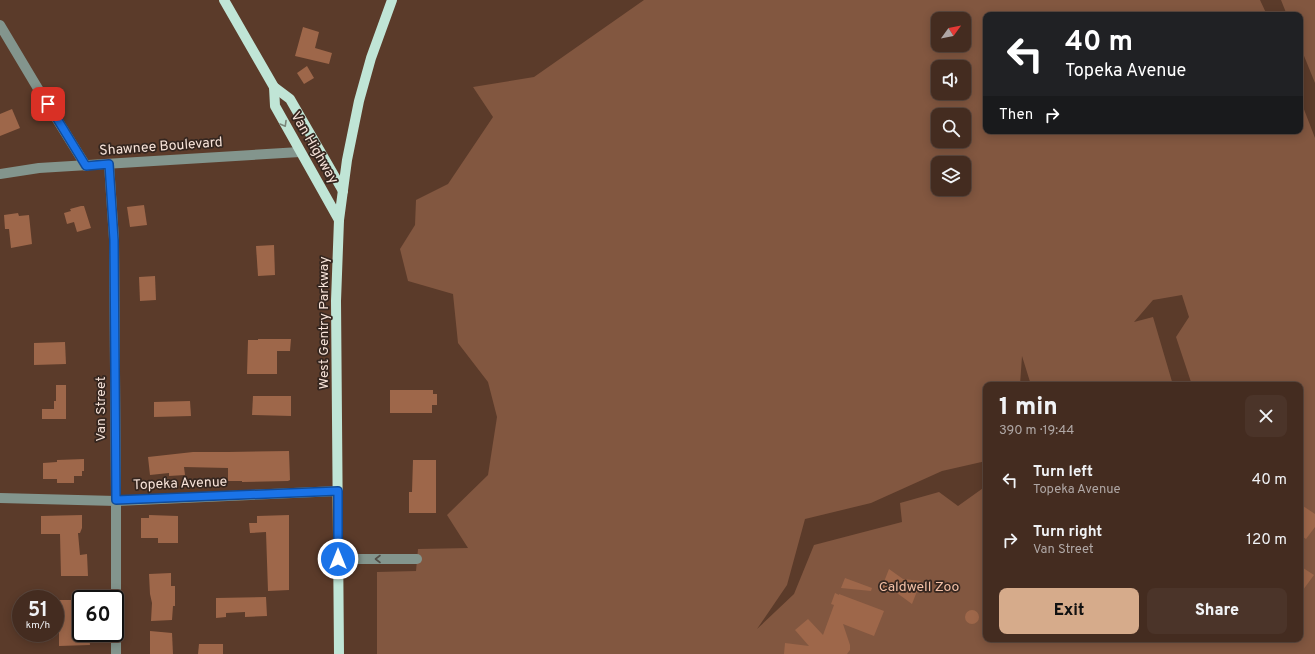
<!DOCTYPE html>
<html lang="en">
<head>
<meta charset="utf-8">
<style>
  body { margin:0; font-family:Overpass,sans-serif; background:#4b3429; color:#f1f3f6; height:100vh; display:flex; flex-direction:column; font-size:15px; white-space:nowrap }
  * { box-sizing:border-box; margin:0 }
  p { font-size:13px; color:#afa7a5 }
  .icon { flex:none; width:22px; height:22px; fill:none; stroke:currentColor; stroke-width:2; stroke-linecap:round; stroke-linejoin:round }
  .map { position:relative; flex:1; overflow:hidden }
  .side { position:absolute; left:983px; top:382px; width:320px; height:260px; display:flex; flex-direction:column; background:#442c20; border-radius:8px; box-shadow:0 2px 10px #0003,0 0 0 1px #5c483e }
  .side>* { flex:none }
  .banner { position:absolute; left:983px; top:12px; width:320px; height:122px; border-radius:8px; box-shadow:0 2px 10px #0003,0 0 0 1px #5c483e; background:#202124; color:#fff; overflow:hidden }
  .needle { width:26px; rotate:57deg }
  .tools { position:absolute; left:931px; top:12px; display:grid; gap:8px }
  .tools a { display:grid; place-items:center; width:40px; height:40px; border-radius:8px; background:#442c20; box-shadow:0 2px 10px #0003,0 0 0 1px #5c483e; font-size:20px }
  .speed { position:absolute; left:12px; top:590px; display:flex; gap:8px; font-size:20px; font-weight:700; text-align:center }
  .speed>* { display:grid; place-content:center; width:52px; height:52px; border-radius:50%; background:#442c20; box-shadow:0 2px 10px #0003,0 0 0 1px #5c483e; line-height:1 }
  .speed small { font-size:10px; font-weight:400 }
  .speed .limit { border:2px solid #111; border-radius:6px; background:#fff; color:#111 }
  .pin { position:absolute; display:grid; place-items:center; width:34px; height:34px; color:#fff; margin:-17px; border-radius:8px; box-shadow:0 2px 6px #0006 }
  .me { position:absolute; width:44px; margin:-22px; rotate:0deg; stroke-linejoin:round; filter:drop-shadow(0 0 3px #0008) }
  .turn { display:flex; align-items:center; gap:14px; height:84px; padding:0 16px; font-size:18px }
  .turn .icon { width:52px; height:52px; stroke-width:2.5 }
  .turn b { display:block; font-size:28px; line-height:34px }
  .then { display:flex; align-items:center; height:38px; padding:0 16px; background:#0003; gap:8px; font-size:15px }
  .round { display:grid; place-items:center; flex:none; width:42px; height:42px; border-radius:8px; background:#4b3429 }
  .summary { display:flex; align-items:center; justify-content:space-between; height:68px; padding:0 16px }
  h1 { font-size:24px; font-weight:800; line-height:30px }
  .cta { display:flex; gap:8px; margin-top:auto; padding:8px 16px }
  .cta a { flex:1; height:46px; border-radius:8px; background:#d6ab8b; color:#111; font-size:16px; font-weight:800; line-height:46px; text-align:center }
  .cta a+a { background:#4b3429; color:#f1f3f6 }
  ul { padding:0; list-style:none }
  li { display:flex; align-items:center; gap:12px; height:60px; padding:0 16px }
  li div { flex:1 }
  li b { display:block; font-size:15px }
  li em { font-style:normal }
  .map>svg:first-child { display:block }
</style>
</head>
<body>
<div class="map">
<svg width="1315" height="654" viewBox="0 0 1315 654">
  <rect width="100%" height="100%" fill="#5b3b2a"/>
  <g fill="#825740" fill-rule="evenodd">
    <path d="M644,0h616l7,15h-281v116h314v-32l15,39v516h-938v-82l39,-1 2,-22 50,-1 -21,-33 41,-40 9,-58 -9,-35 -30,-39 -5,-49 -45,-13 -8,-32 15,-24 1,-25 32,-16 45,-67 -20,-30 61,-10zM938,19h26v26h-26zM938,67h26v26h-26zM938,115h26v26h-26zM938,163h26v26h-26zM1182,295l7,22 -13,20 16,48h108v254h-314v-153l-28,20 -19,-14 -39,11 2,19 -88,23 -20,49 -37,35 30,-44 18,-66 66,-16 71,-32 44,-10v-76h34l2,-29 9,29h142l-20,-68 -19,5 19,-22z"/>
    <path d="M1281,0h34v83l-15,-37v-31h-13z"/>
  </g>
  <g fill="#9e674a">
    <path d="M303,27l16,5 -4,16 17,5 -3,11 -34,-8z"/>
    <path d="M307,66l7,12 -10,6 -7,-11z"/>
    <path d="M12,109l8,19 -20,8v-22z"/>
    <path d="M144,205l3,20 -17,2 -3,-20z"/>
    <path d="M81,206h3l7,22 -14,4 -3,-10 -7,2 -3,-11 7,-2 -1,-2z"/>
    <path d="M18,213l1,3 10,-1 3,29 -21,4 -2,-19h-4l-1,-14z"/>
    <path d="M274,245l1,30 -17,1 -2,-30z"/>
    <path d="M155,276l1,24 -16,1 -1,-24z"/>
    <path d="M258,339h33l-1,12h-13v23h-30l1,-34h10z"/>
    <path d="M65,342l1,22 -32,1v-22z"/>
    <path d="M56,385h10v34h-24v-10h12v-8h2z"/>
    <path d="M390,390h43v4h4v11h-5v8h-42z"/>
    <path d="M253,396h38v20l-39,-1z"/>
    <path d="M190,401l1,15 -37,1v-15z"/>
    <path d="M289,451l1,29 -2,1 -46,1v-1h-14v-13l-44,-1 1,8 -16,1v-3l-19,2 -2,-18 45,-5h35z"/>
    <path d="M84,459v12h-2v5h-8v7h-17v-4h-14v-16l14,-1v-2z"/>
    <path d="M413,460h23v53h-27v-21h3z"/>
    <path d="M1300,504l15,10v13l-9,12 -6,-4z"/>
    <path d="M82,515v13l-2,5h-2l2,22 7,-1 1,22h-27l-1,-42h-19v-18z"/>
    <path d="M149,515l29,1v27h-20v-5h-17v-20h8z"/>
    <path d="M289,515v75l-21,1 -2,-59 -16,1 -1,-10h8v-7z"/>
    <path d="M1300,566l14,9 -14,19z"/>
    <path d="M889,569l14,10 18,2 -9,23 -15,-11 -17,-1z"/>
    <path d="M171,573v13h4v20h-2l-1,14 -21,1 1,-18 -2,-9 -1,-20z"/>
    <path d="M845,578l27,10 -1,3 -30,-3z"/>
    <path d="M835,593l4,2v-1l45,17 -10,25 -31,-12 7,21v5l-3,4h-63l1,-11 24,3 -14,-16 13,-11 15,16 11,-30 -3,-1z"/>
    <path d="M266,597l1,19 -22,1v-5l-19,1v4l-10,1v-20z"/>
    <path d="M55,600h26v33l8,1 1,11 -31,1v-23h-4z"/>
    <circle cx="972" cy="617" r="7"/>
    <path d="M150,631l22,2 1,21h-23z"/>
    <path d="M199,644h24v10h-25z"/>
  </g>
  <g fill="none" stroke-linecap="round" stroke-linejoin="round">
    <g stroke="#83958d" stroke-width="10">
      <path d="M0,25l40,67 46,74"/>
      <path d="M109,164l5,75 2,262v153"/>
      <path d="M0,174l39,-6 261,-16"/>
      <path d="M0,498l116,3 222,-10"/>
      <path d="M338,559h79"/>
    </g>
    <g stroke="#c0e5d6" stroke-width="10">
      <path d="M224,0l50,87 16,12 53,92"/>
      <path d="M274,87l1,19 64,114"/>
      <path d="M339,654l-3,-353 3,-81 8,-60 12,-59 12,-43 21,-58"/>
    </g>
  </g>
  <defs><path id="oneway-chevron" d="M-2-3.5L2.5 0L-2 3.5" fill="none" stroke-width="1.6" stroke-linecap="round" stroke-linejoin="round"/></defs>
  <use stroke="#7a867a" href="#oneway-chevron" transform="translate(284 124) rotate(60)"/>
  <use stroke="#504d46" href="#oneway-chevron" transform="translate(378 559) rotate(-180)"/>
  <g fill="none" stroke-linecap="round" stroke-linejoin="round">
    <defs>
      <path id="route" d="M48,104l38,62 23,-2 5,76 2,260 222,-9v68"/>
    </defs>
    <use href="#route" stroke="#114b97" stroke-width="10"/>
    <use href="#route" stroke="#1a73e8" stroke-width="7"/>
  </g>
  <g text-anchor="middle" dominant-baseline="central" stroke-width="3.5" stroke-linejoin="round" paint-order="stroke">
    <g font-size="14" fill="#f7e3d9" stroke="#35261f">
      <text transform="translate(161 147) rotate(-4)">Shawnee Boulevard</text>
      <text transform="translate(314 148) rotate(60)">Van Highway</text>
      <text transform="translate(324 323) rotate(-90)">West Gentry Parkway</text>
      <text transform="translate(101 409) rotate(-90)">Van Street</text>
      <text transform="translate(180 484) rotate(-2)">Topeka Avenue</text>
    </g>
    <g font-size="14" fill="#f4c1a7" stroke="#35261f">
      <text x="919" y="587">Caldwell Zoo</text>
    </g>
  </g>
</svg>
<div class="tools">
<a><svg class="needle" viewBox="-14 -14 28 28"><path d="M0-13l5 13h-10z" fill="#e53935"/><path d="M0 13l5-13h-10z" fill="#afa7a5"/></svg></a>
<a><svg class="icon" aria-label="sound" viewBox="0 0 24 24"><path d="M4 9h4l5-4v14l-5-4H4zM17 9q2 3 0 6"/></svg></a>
<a><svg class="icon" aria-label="search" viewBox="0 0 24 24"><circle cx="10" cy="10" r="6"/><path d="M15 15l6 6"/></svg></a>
<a><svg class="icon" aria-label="layers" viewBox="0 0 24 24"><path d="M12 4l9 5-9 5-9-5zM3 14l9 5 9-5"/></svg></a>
</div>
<div class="speed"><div>51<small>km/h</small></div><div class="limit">60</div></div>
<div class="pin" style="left:48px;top:104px;background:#d93025"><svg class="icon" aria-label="arrive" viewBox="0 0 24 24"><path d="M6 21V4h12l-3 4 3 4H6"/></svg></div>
<svg class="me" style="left:338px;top:559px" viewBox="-20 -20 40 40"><circle r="17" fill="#1a73e8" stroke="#fff" stroke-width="3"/><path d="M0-11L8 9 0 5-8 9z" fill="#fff"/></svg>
<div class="banner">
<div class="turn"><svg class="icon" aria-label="left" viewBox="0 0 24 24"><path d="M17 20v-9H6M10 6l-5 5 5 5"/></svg><div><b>40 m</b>Topeka Avenue</div></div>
<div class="then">Then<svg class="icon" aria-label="right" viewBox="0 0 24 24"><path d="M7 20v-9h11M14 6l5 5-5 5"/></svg></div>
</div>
<section class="side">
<div class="summary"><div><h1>1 min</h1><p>390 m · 19:44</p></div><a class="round"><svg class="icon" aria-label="close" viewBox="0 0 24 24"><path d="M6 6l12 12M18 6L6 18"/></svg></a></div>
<ul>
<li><svg class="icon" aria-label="left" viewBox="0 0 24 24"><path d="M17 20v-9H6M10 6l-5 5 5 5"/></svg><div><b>Turn left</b><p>Topeka Avenue</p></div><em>40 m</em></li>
<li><svg class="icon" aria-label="right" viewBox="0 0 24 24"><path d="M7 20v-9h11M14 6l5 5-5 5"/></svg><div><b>Turn right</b><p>Van Street</p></div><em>120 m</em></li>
</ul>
<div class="cta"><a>Exit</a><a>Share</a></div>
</section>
</div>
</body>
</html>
